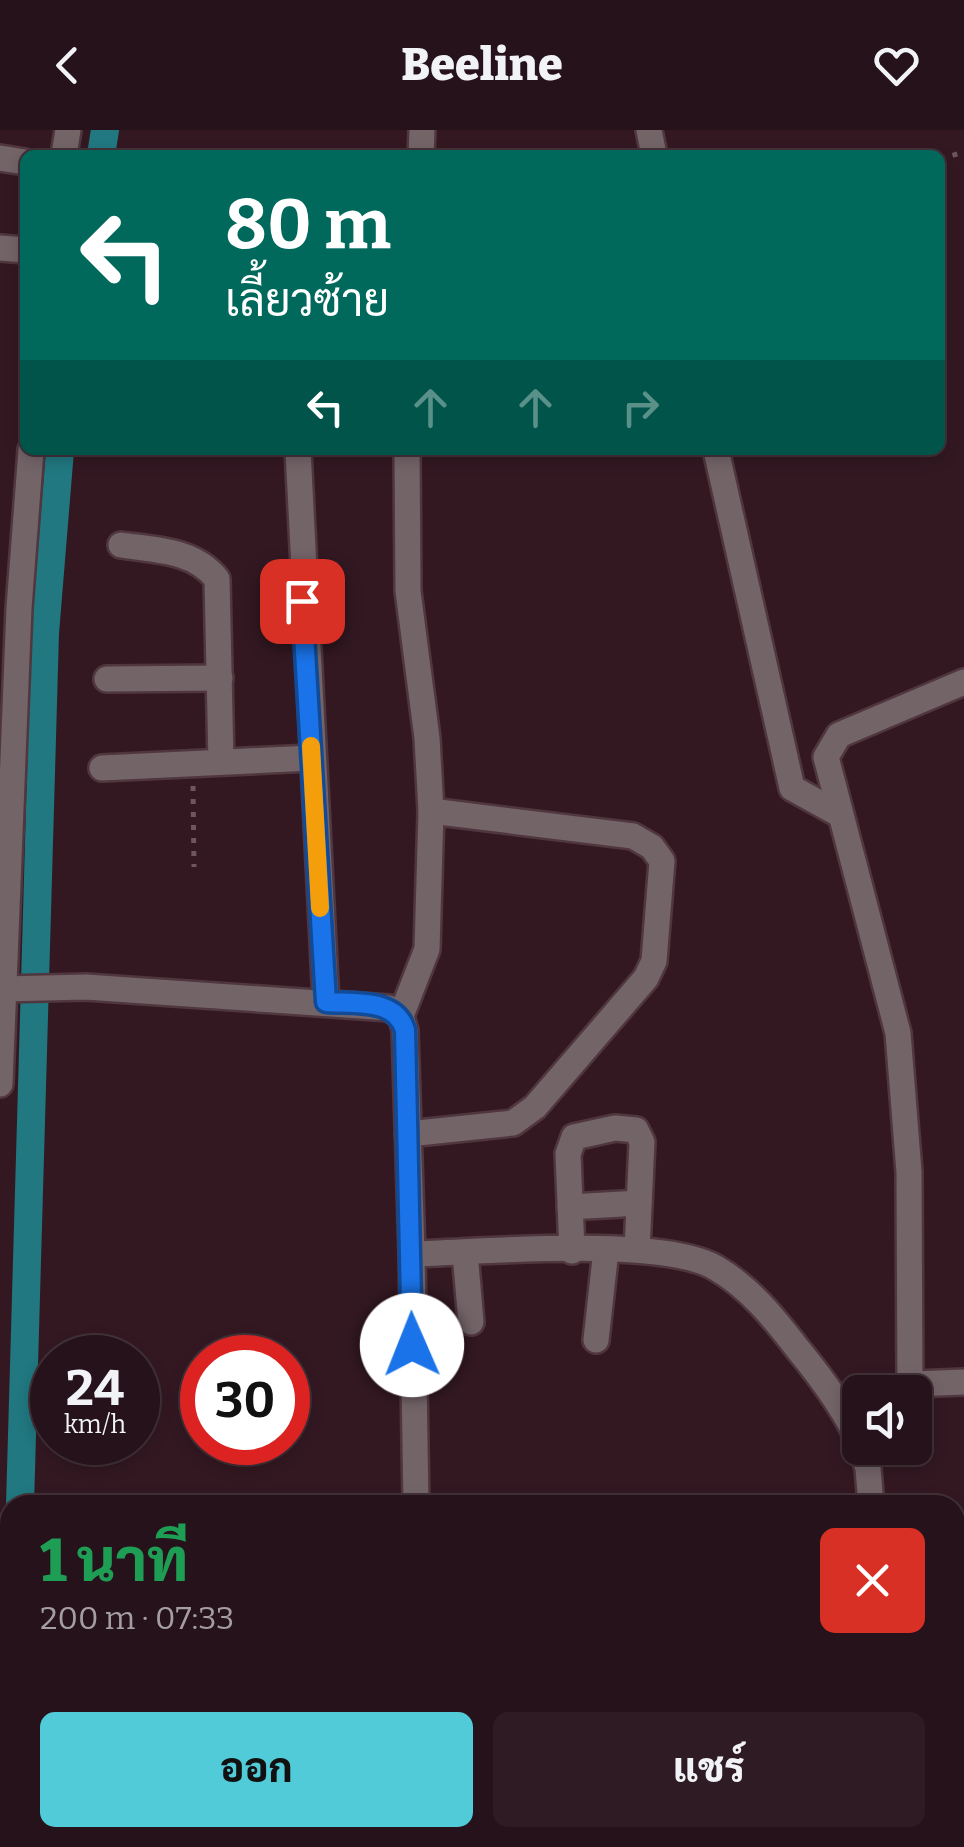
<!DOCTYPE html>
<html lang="th">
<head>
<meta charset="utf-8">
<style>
  body { margin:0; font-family:Bitter,Sarabun,serif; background:#2e1b23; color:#f1f3f6; height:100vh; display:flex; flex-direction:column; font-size:38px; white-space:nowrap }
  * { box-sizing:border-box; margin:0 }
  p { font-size:32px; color:#a49ea2 }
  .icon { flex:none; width:55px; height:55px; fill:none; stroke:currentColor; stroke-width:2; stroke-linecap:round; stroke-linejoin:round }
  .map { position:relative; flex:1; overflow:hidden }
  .details { position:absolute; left:0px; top:1365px; width:965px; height:352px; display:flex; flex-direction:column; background:#26121a; border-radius:30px 30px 0 0; box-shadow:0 5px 15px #0003,0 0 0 2px #423239 }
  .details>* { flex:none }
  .banner { position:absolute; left:20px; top:20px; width:925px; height:305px; border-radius:15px; box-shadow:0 5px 15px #0003,0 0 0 2px #423239; background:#00695c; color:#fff; overflow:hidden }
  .fabs { position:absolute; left:842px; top:1245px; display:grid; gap:20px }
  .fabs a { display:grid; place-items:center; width:90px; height:90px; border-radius:15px; background:#26121a; box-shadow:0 5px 15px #0003,0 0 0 2px #423239; font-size:50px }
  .speed { position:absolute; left:30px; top:1205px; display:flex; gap:20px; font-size:50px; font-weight:700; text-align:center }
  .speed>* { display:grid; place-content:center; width:130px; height:130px; border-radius:50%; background:#26121a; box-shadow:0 5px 15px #0003,0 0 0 2px #423239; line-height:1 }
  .speed small { font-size:25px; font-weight:400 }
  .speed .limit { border:15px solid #d22; background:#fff; color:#111 }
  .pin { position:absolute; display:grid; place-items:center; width:85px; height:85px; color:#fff; margin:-42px; border-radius:20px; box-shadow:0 5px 15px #0006 }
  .me { position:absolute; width:110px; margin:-55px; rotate:359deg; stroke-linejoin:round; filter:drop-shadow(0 0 8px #0008) }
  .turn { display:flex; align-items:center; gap:35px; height:210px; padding:0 40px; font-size:45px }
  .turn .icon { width:130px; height:130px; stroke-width:2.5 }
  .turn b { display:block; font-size:70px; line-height:85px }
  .lanes { display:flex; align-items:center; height:95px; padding:0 40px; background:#0003; justify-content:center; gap:50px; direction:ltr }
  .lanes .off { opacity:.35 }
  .round { display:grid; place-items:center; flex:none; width:105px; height:105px; border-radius:15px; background:#2e1b23 }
  .head { display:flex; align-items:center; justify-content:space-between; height:170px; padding:0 40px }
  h1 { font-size:60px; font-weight:800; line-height:75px; color:#1e9e55 }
  .action { display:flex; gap:20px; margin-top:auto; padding:20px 40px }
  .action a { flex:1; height:115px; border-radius:15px; background:#52cbd9; color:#111; font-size:40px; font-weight:800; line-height:115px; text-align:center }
  .action a+a { background:#2e1b23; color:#f1f3f6 }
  header { display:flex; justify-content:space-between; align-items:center; height:130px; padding:0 40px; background:#26121a; font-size:45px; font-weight:800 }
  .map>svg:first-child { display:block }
</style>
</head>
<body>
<header><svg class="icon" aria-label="back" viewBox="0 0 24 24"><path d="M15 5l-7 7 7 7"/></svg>Beeline<svg class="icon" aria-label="heart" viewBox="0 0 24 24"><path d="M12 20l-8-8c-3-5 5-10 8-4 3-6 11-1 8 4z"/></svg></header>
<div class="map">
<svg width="964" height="1717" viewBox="0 0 964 1717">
  <rect width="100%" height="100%" fill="#331822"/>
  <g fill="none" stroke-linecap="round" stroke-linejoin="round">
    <g stroke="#217881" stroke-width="28">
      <path d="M101,25l4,-25"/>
      <path d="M20,1375l25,-872 15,-183"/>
      <path d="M5,1717l5,-117"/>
      <path d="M749,1717l2,-9"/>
    </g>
    <defs>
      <g id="minor">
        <path d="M649,0l5,25"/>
        <path d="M64,25l4,-25"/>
        <path d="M421,25l1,-25"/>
        <path d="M0,28l25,4"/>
        <path d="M0,118l25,2"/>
        <path d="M298,320l28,552"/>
        <path d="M716,320l76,338 47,26"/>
        <path d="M121,415c35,5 73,5 96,34l4,183"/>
        <path d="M107,549l113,-1"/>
        <path d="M102,638l209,-10"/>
        <path d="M3,859l83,-2 303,21 12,8 4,14 7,224c67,-2 251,-18 304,14 33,19 58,50 81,80 23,28 49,62 63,96"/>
        <path d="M401,886l26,-67 4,-138 -4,-73 -19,-147 -1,-141"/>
        <path d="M0,954l19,-476 12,-158"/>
        <path d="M408,1004l105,-11 22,-16 111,-129 8,-17 8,-100 -10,-14 -19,-11 -202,-25"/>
        <path d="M570,1077l69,-4"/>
        <path d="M572,1121l-4,-97 6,-17 41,-9 21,2 6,12 -5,107"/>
        <path d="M465,1123l6,69"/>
        <path d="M412,1124l4,251"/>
        <path d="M596,1210l10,-90"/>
        <path d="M913,1254l51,-2"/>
        <path d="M910,1262l-1,-220 -11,-139 -72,-276 13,-22 125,-53"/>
        <path d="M861,1318l7,20 3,37"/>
        <path d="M955,1415l9,2"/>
        <path d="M884,1709l1,-1"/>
      </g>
    </defs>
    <use href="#minor" stroke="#50363f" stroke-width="30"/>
    <g stroke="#6e565e" stroke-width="5" stroke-dasharray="5 8" stroke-linecap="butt">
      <path d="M940,29l24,-7"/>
      <path d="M193,656l1,81"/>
    </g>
    <use href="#minor" stroke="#736468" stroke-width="25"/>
  </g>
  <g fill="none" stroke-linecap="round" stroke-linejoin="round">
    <defs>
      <path id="route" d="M302,471l24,401c28,2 70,-4 79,28l7,315"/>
    </defs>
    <use href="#route" stroke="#114b97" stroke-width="25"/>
    <use href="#route" stroke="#1a73e8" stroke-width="18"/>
    <path stroke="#f59e0b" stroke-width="18" d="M311,616l9,162"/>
  </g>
</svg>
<div class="fabs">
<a><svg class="icon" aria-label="sound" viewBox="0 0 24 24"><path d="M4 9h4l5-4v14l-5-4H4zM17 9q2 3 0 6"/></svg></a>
</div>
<div class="speed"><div>24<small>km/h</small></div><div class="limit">30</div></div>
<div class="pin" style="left:302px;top:471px;background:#d93025"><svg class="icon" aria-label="arrive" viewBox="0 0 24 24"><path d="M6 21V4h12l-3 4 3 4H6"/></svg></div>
<svg class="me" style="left:412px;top:1215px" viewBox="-20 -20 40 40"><circle r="19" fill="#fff"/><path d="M0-13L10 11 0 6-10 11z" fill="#1a73e8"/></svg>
<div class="banner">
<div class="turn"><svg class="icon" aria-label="left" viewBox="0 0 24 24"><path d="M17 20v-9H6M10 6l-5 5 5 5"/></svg><div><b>80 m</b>เลี้ยวซ้าย</div></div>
<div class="lanes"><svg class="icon" aria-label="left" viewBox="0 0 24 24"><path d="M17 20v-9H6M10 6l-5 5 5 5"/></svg><svg class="icon off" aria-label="ahead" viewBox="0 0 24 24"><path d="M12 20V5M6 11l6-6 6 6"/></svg><svg class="icon off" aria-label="ahead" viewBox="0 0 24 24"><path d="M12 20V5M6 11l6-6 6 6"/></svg><svg class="icon off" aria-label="right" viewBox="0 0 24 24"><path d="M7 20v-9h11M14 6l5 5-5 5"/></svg></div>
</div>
<section class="details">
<div class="head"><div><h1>1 นาที</h1><p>200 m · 07:33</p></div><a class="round" style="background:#d93025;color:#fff"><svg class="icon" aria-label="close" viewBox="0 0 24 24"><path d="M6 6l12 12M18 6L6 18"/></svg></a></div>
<div class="action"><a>ออก</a><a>แชร์</a></div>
</section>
</div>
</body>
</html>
